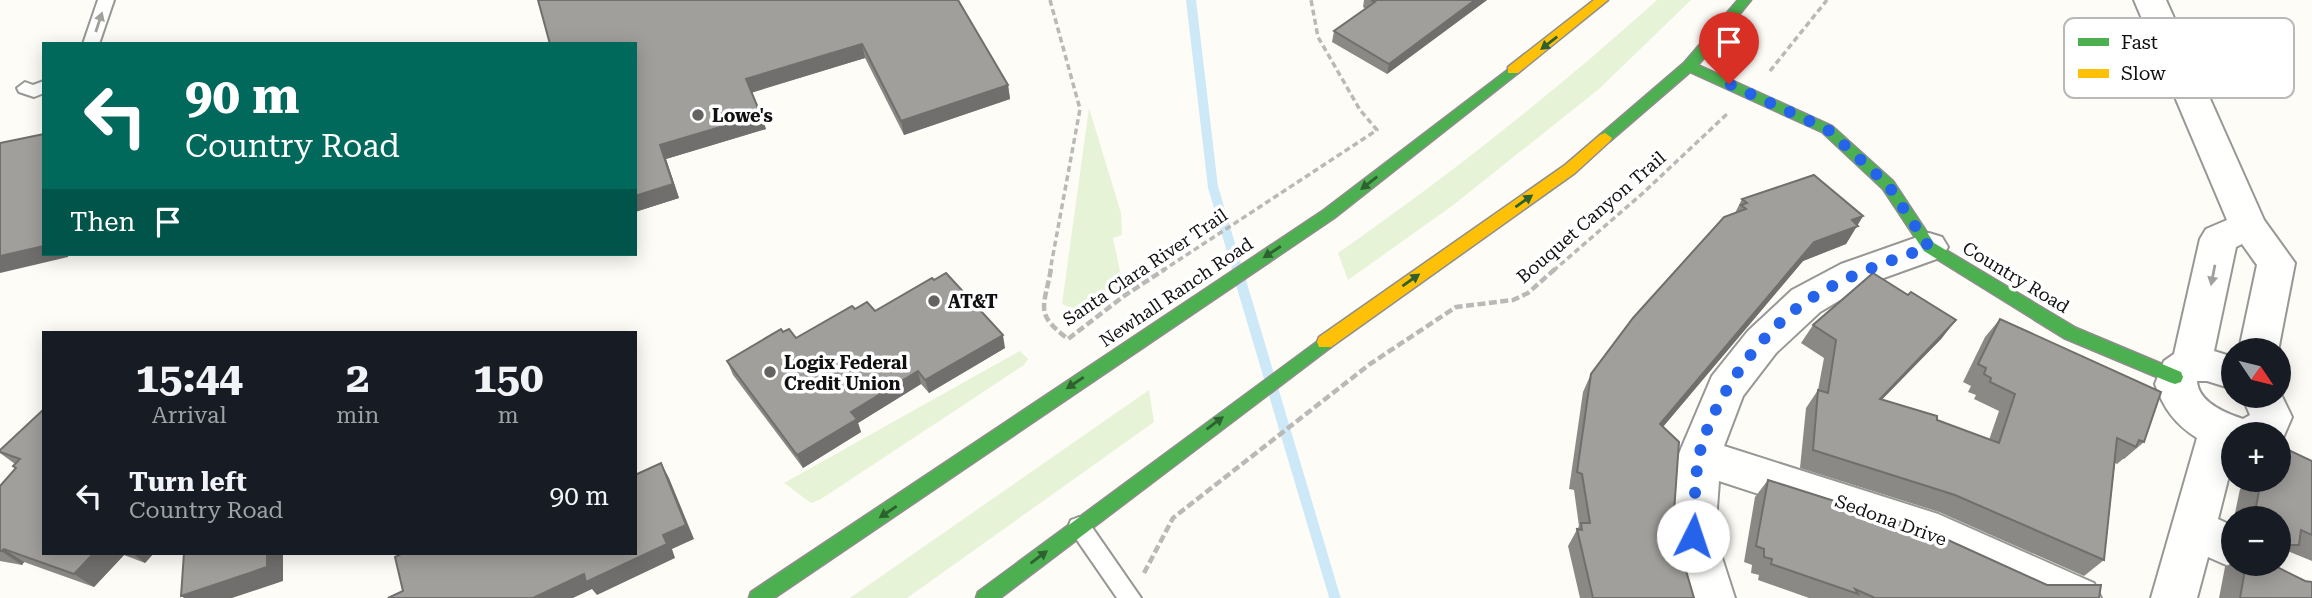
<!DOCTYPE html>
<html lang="en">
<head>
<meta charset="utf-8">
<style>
  body { margin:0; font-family:"Roboto Serif",serif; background:#20242c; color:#f1f3f6; height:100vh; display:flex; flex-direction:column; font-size:26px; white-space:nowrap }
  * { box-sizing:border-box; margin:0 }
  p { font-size:23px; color:#9ea1a6 }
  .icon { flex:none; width:38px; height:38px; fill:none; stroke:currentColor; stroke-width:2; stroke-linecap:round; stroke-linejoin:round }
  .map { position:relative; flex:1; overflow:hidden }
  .sheet { position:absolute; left:42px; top:331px; width:595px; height:224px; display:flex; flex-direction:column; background:#171b24; border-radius:0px; box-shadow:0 4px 18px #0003 }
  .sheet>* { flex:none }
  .banner { position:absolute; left:42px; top:42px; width:595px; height:214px; border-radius:0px; box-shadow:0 4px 18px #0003; background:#00695c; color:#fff; overflow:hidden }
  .needle { width:46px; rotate:125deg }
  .fabs { position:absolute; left:2221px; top:338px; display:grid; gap:14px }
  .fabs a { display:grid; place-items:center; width:70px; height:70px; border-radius:50%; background:#171b24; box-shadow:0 4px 18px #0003; font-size:35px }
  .pin { position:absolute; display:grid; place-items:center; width:60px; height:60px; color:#fff; margin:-72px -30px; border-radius:50% 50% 50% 0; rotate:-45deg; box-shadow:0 0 7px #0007 }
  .pin .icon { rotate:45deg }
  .me { position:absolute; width:77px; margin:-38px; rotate:4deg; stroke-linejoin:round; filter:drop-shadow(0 0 5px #0008) }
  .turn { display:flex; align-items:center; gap:24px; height:147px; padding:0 28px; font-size:32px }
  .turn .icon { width:91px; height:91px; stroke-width:2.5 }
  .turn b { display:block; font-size:49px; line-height:60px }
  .then { display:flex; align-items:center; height:66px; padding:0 28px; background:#0003; gap:14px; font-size:26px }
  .eta { display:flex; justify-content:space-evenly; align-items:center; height:119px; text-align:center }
  .eta b { font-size:42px; font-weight:700; line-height:49px }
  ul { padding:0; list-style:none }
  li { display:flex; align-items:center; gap:21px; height:91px; padding:0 28px }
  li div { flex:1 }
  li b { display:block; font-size:26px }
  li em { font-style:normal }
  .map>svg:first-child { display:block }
</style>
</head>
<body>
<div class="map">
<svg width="2312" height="598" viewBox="0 0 2312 598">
  <rect width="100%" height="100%" fill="#fdfcf7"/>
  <g fill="#e7f3d7">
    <path d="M1657,0h34l-92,89 -147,117 -104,74 -10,-27c112,-78 218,-162 319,-253z"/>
    <path d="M1089,108l32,105 1,22 -9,3 10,48c-19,13 -37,31 -61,18z"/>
    <path d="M1020,351l8,8 -4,6 -203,134 -10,4 -27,-20z"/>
    <path d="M1149,390l5,32 -247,176h-57z"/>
  </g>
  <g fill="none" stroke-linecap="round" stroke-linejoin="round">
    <path stroke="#cde8f7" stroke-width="10" d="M1191,0l22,187 25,84"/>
    <path stroke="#cde8f7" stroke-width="11" d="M1237,269l98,329"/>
    <defs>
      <g id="lane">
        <path d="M98,0h16l-15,44h-16z"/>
        <path d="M44,81v12l-10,4 -15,-5 -2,-4 8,-6 8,3z"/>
        <path d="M1079,517l8,3 54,78h-24l-49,-71 3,-7z"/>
      </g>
      <g id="street">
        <path d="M2134,0h32l98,220 31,43 -17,88 -39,-1 18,-85 -15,-21 -6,3 -22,104 19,6v32l-26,-8h-10c1,21 28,32 46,38l7,-4 -8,-19h36v-8l14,29 -9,21 -5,3v-7h-45v26l-15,59 15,7v38h12l-12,4 -25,-11 -11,41h-46l46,-160c-22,-14 -33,-29 -42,-54l9,-23 10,-7 26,-115 6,-10 21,-9z"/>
        <path d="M1929,233l13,4 6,10 -6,10 -75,27 -47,28 -44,41 -33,43 -19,50 214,68 156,69 7,15h-72l-118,-54 -192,-63 -4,55 20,62h-46l-18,-62 7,-80 34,-80 36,-45 44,-41 49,-26z"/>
      </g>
      <g id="fast">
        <path d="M1738,0h13l-53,65 134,61 61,55 41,62 142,85 105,44 2,5 -2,5 -6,2 -6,-2 -105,-44 -140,-87 -41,-62 -61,-57 -132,-60 -80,69h-10l-2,-3 2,-3 84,-72z"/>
        <path d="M1513,66l7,4 -2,3 -184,145 -560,380h-25l2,-6 573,-382z"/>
        <path d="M1325,336l6,1 2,5 -2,5 -331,251h-24l2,-6z"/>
      </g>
      <g id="slow">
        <path d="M1594,0h14l-90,73h-10v-6z"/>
        <path d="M1605,133l7,5 -2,3 -35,32 -244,174h-12l-2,-5 2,-5 246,-172 35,-30z"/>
      </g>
    </defs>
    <use href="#lane" stroke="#979795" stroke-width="4"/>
    <use href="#street" stroke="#979795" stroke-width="4"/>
    <use href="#fast" stroke="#8e8d8b" stroke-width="3"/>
    <use href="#slow" stroke="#8e8d8b" stroke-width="3"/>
    <g stroke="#b9b9b8" stroke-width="3.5" stroke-dasharray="6 3.5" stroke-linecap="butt">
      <path d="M1050,0l30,109 -30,162"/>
      <path d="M1770,71l57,-71"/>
      <path d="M1162,271l215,-141 -17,-20 -42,-73 -7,-37"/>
      <path d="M1553,271l90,-78 84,-79"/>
    </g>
    <g stroke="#b9b9b8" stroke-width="4.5" stroke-dasharray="8 3.5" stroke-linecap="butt">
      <path d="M1051,269c-7,39 -17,44 17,70l56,-43 41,-27"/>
      <path d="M1144,573l29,-55 197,-154 86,-57 57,-7 15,-7 27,-24"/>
    </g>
    <use href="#lane" fill="#fffffe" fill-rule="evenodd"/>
    <use href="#street" fill="#fffffe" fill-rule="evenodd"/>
    <use href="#fast" fill="#4caf50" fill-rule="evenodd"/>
    <use href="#slow" fill="#ffc107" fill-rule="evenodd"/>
  </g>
  <g fill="#8a8986">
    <path d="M958,0l50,85 2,14 -106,36 -39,-77 -113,34 14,37 -100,30 13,39 -44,14v-168z"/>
    <path d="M1364,0h123l-100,74 -55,-32 2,-11 32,-22 -3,-2z"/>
    <path d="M1742,199l121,17 -17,28 -43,17 -140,166 10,99 21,72h-114l-12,-52 11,-20 -5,-36 -5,-1 14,-97 8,-18 144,-161z"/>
    <path d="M875,311l130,37 -76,45 -8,-9 -63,39 3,9 -58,36 -70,-93 -6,-14 56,-29 13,6z"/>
    <path d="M2000,319l144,123 -20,17h-1l-6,5 -2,-1 -11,97 -20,16 -145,-64 -139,-44 6,-60 12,-18 6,-32 -23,-15 12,-18 129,13 -60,61 107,41 10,-29 -25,-12 2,-4 -8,-3 3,-6 -8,-4 22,-45z"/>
    <path d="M44,409v144h110l-9,10 -21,-8 -30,32 -70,-25 -2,3 -22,-4v-75l16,-18 -3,-2 2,-2 -15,-11v-3z"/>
    <path d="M2284,448l28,13v100l-22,-9 -12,7v-41h-44l6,-29 12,-9h26v-28z"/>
    <path d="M1768,480l279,105 52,13h-290l-51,-18 1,-5 -8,-2 1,-8 -8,-3 11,-65z"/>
    <path d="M2233,562v2h41l38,34h-93l6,-31z"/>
  </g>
  <g fill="#716f6d">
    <path d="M1475,0h12l-100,74 2,-10z"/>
    <path d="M862,44l3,14 -114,35 -5,-14z"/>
    <path d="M1008,85l2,14 -106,36 -3,-14z"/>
    <path d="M761,115l5,14 -100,30 13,39 -44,14v-16l25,-51z"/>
    <path d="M1863,216l-17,28 -43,17 -153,181 10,-18 154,-182 38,-22z"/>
    <path d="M44,246v8h25l-1,3 -68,16v-17z"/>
    <path d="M1956,320l-14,18 -76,78 14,-17z"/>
    <path d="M1003,335l2,13 -76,45 -4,-13z"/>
    <path d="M918,371l3,13 -63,39 3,9 -58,36 -6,-13 54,-43z"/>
    <path d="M661,463l8,15 25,61 -22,10 3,9 -78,37 -5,-6 -19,9h-40l130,-63z"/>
    <path d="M4,549l20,13 -2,3 -21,-14z"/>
    <path d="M94,553h27l3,2 -30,32 -20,-13z"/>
    <path d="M132,553h22l-9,10z"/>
    <path d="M267,553h16v28l-51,17h-48l-3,-2z"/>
  </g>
  <g fill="#a19f9c" stroke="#716f6d" stroke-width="2">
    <path d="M538,0h420l50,85 -107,36 -39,-77 -50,15 -66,20 15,36 -101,30 13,39 -38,12v-152h-85z"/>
    <path d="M1371,0h104l-86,64 -55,-33 41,-29z"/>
    <path d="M44,134v112l-44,10v-113z"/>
    <path d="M1814,175l49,41 -11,4 6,6 -44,16 -154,182 19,18 -6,84 21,72h-101l-16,-69 5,1 -1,-7h9l-8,-49 -5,-2 14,-98 42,-56 91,-101 22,-8 -5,-4 6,-2 -5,-4z"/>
    <path d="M946,273l57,62 -78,45 -7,-9 -67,41 6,7 -60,36 -70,-94 54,-32 2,3 6,-3 7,9 56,-32 3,3 12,-7 8,9 57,-33 2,2z"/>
    <path d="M1873,273l35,22 3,-3 45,28 -76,79 57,17v4l62,23 16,-49 -25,-12 1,-4 -7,-4 2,-6 -8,-4 22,-45 161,73 -17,50 -5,-2 -3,7 -19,-9 -13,122 -149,-65 -142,-45 5,-60 10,3 8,-53 -23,-15z"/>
    <path d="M44,409v144h50l-20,21 -70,-25 -3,2h-1v-65l16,-18 -3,-2 7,-7 -20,-7v-2z"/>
    <path d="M2284,448l28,13v74l-11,-5 -2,15h-21v-27h-20v-9l-2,-2 5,-27h17z"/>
    <path d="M661,463l25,62 -23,10 4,9 -81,38 -2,-8 -51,24h-145l15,-7 -8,-34 8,-4h232v-78z"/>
    <path d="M1768,480l158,50 121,55h54l-2,13h-224l-20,-9 3,5 -87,-30 1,-5 -8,-2v-8l-8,-3z"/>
    <path d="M184,553h83v14l-86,29z"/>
    <path d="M2246,564h28l3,3 28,14 7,1v16h-72z"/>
  </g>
  <defs><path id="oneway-solid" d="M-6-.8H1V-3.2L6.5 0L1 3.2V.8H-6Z" transform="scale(1.75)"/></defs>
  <g fill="#a0a09f">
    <use href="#oneway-solid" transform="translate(99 22) rotate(-72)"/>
    <use href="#oneway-solid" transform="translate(2213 275) rotate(101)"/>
  </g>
  <g fill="#2e6030">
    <use href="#oneway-solid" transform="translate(1549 43) rotate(142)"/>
    <use href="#oneway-solid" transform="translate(1369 183) rotate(142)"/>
    <use href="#oneway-solid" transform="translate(1524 201) rotate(-35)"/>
    <use href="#oneway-solid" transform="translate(1272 252) rotate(147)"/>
    <use href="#oneway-solid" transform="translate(1411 280) rotate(-35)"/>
    <use href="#oneway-solid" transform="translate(1075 383) rotate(146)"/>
    <use href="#oneway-solid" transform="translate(1215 423) rotate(-37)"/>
    <use href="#oneway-solid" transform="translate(888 512) rotate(146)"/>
    <use href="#oneway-solid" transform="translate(1039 557) rotate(-37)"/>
  </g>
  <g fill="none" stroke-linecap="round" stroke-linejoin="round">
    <path stroke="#2563eb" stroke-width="12" stroke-dasharray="0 21.6" d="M1693,536c2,-25 1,-54 6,-80 12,-55 61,-124 108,-155 37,-25 80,-39 122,-54l-41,-62 -61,-56 -98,-45"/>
  </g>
  <g fill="#646362" stroke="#fff" stroke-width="2.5">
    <circle cx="698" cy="115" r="7"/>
    <circle cx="934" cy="301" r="7"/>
    <circle cx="770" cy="372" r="7"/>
  </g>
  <g text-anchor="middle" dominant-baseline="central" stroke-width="7" stroke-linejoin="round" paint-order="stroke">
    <g font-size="18" font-weight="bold" fill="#111" stroke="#fff" text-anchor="start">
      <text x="712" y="115">Lowe's</text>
      <text x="948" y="301">AT&amp;T</text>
      <text x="784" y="362">Logix Federal<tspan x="784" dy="21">Credit Union</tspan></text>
    </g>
    <g font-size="18" fill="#111" stroke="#fff">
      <text transform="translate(1591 217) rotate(-41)">Bouquet Canyon Trail</text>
      <text transform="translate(1145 267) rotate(-34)">Santa Clara River Trail</text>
      <text transform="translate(2016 277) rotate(31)">Country Road</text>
      <text transform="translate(1176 292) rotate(-34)">Newhall Ranch Road</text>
      <text transform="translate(1891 520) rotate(20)">Sedona Drive</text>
    </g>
  </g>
  <rect x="2064" y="18" width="230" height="80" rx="10" fill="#fff" stroke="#b8b8b8" stroke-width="2"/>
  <rect x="2078" y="38" width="31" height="8" fill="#4caf50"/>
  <rect x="2078" y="69" width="31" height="9" fill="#ffc107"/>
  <g font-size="19" fill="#111">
    <text x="2121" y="49">Fast</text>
    <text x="2121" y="80">Slow</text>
  </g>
</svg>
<div class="fabs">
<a><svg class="needle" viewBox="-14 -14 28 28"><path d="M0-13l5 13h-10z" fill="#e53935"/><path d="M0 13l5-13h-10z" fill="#9ea1a6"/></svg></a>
<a>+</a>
<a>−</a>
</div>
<div class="pin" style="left:1729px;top:84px;background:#d93025"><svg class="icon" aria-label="arrive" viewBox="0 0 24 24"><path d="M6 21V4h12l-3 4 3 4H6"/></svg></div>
<svg class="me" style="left:1693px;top:536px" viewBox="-20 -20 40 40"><circle r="19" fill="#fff"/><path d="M0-13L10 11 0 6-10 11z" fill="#2563eb"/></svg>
<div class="banner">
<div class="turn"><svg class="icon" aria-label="left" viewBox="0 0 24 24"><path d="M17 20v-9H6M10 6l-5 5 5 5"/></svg><div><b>90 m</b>Country Road</div></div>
<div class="then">Then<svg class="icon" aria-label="arrive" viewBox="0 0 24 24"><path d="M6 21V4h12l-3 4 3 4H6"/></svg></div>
</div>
<section class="sheet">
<div class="eta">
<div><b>15:44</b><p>Arrival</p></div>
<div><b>2</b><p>min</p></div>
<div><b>150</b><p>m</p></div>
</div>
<ul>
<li><svg class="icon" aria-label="left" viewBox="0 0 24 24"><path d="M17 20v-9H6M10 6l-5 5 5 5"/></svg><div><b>Turn left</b><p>Country Road</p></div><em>90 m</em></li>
</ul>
</section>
</div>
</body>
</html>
